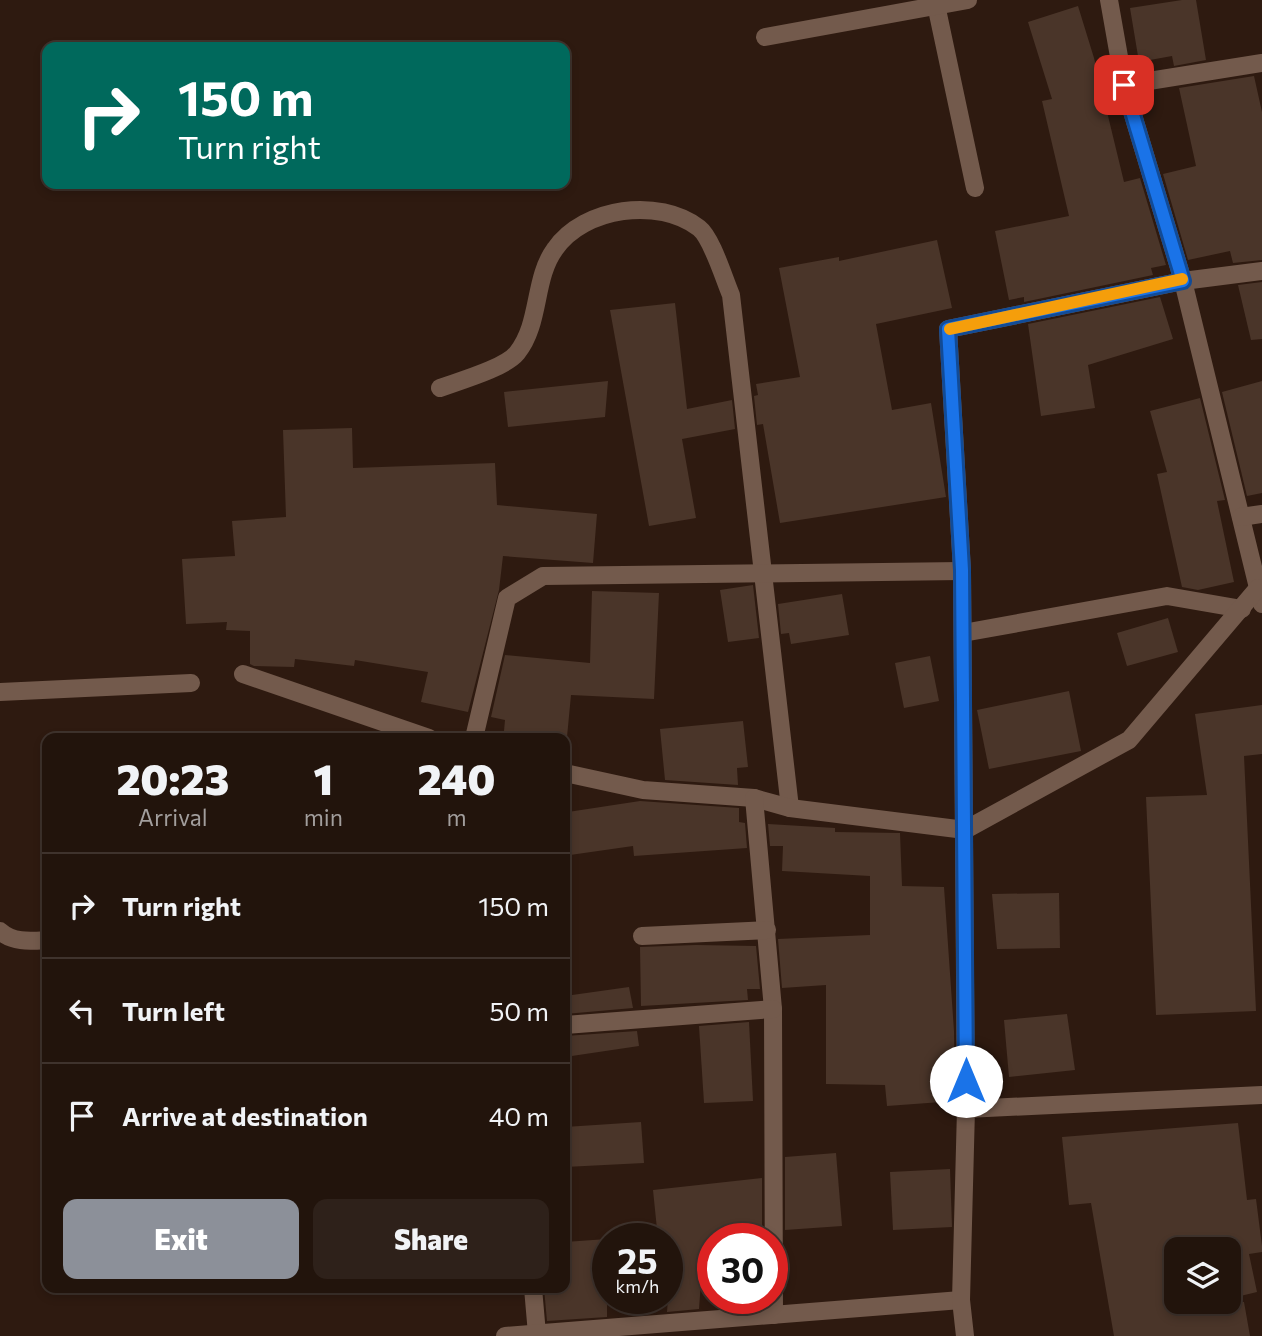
<!DOCTYPE html>
<html lang="en">
<head>
<meta charset="utf-8">
<style>
  body { margin:0; font-family:Commissioner,sans-serif; background:#2e211a; color:#f1f3f6; height:100vh; display:flex; flex-direction:column; font-size:26px; white-space:nowrap }
  * { box-sizing:border-box; margin:0 }
  p { font-size:23px; color:#a29e9d }
  .icon { flex:none; width:38px; height:38px; fill:none; stroke:currentColor; stroke-width:2; stroke-linecap:round; stroke-linejoin:round }
  .map { position:relative; flex:1; overflow:hidden }
  .drawer { position:absolute; left:42px; top:733px; width:528px; height:560px; display:flex; flex-direction:column; background:#22140c; border-radius:14px; box-shadow:0 4px 10px #0003,0 0 0 2px #3f332d }
  .drawer>* { flex:none }
  .top-card { position:absolute; left:42px; top:42px; width:528px; height:147px; border-radius:14px; box-shadow:0 4px 10px #0003,0 0 0 2px #3f332d; background:#00695c; color:#fff; overflow:hidden }
  .controls { position:absolute; left:1164px; top:1237px; display:grid; gap:14px }
  .controls a { display:grid; place-items:center; width:77px; height:77px; border-radius:14px; background:#22140c; box-shadow:0 4px 10px #0003,0 0 0 2px #3f332d; font-size:35px }
  .speed { position:absolute; left:592px; top:1223px; display:flex; gap:14px; font-size:35px; font-weight:700; text-align:center }
  .speed>* { display:grid; place-content:center; width:91px; height:91px; border-radius:50%; background:#22140c; box-shadow:0 4px 10px #0003,0 0 0 2px #3f332d; line-height:1 }
  .speed small { font-size:18px; font-weight:400 }
  .speed .limit { border:10px solid #d22; background:#fff; color:#111 }
  .pin { position:absolute; display:grid; place-items:center; width:60px; height:60px; color:#fff; margin:-30px; border-radius:14px; box-shadow:0 4px 10px #0006 }
  .me { position:absolute; width:77px; margin:-38px; rotate:0deg; stroke-linejoin:round; filter:drop-shadow(0 0 5px #0008) }
  .turn { display:flex; align-items:center; gap:24px; height:147px; padding:0 21px; font-size:32px }
  .turn .icon { width:91px; height:91px; stroke-width:2.5 }
  .turn b { display:block; font-size:49px; line-height:60px }
  .eta { display:flex; justify-content:space-evenly; align-items:center; height:119px; text-align:center }
  .eta b { font-size:42px; font-weight:800; line-height:49px }
  .action { display:flex; gap:14px; margin-top:auto; padding:14px 21px }
  .action a { flex:1; height:80px; border-radius:14px; background:#8c9099; color:#fff; font-size:28px; font-weight:800; line-height:80px; text-align:center }
  .action a+a { background:#2e211a; color:#f1f3f6 }
  ul { padding:0; list-style:none }
  li { display:flex; align-items:center; gap:21px; height:105px; padding:0 21px; border-top:2px solid #3f332d }
  li div { flex:1 }
  li b { display:block; font-size:26px }
  li em { font-style:normal }
  .map>svg:first-child { display:block }
</style>
</head>
<body>
<div class="map">
<svg width="1262" height="1336" viewBox="0 0 1262 1336">
  <rect width="100%" height="100%" fill="#2e1a10"/>
  <g fill="#4a3529">
    <path d="M1182,0h14l10,60 -32,6 -2,-10 -33,6 -9,-54z"/>
    <path d="M1078,6l16,52 30,124 16,-4 26,87 -15,3 2,7 -129,27v-5l-15,3 -14,-69 74,-15 -27,-115 10,-2 -24,-77z"/>
    <path d="M1254,76l8,36v148l-29,3 -3,-12 -42,9 -25,-86 33,-8 -17,-78z"/>
    <path d="M937,240l15,68 -76,16 16,86 39,-7 15,94 -166,26 -17,-99 -6,1 -3,-29 4,-1 -2,-11 44,-7 -21,-109 60,-11v4z"/>
    <path d="M1262,282v57l-11,1 -13,-55z"/>
    <path d="M1160,297l13,42 -85,26 7,43 -54,8 -13,-92z"/>
    <path d="M675,303l12,106 45,-9 3,29 -53,10 14,79 -47,8 -39,-216z"/>
    <path d="M608,381l-3,36 -97,10 -4,-35z"/>
    <path d="M1262,381v112l-15,3 -25,-104z"/>
    <path d="M1200,398l25,102 -8,1 17,81 -36,8 -16,-3 -25,-113 10,-2 -17,-61z"/>
    <path d="M352,428l1,40 142,-5 2,42 100,9 -4,49 -90,-7 -4,34 -31,122 -47,-10 7,-30 -73,-12 -1,6 -59,-7 -1,8 -40,-1 -4,-2v-33l-24,-1 1,-8 -41,2 -4,-65 53,-3 -3,-35 54,-4 -3,-87z"/>
    <path d="M753,585l6,53 -31,4 -8,-52z"/>
    <path d="M592,591l67,2 -5,106 -83,-4 -4,42 -63,-6 1,-11 -14,-3 14,-62 85,8z"/>
    <path d="M842,594l7,41 -58,9 -2,-11 -8,1 -3,-30z"/>
    <path d="M1168,618l10,34 -51,14 -10,-33z"/>
    <path d="M930,656l9,45 -35,7 -9,-45z"/>
    <path d="M1069,691l12,60 -92,18 -12,-59z"/>
    <path d="M1262,705v49l-18,2 12,255 -100,4 -10,-218 61,-2 -12,-81z"/>
    <path d="M743,721l5,46 -11,1 1,17 -73,-5 -5,-51z"/>
    <path d="M640,801l99,7v14l6,1 2,25 -113,8 -1,-10 -63,9 -2,-43z"/>
    <path d="M768,824l67,4v4l65,1 2,53 42,1 10,144 1,70 -68,5 -2,-21 -59,-1v-99l-44,3 -4,-49 92,-4v-59l-88,-5 1,-25h-13z"/>
    <path d="M1059,893l1,55 -63,1 -5,-55z"/>
    <path d="M696,945l60,1 4,43h-13l1,11 -107,6 -1,-59z"/>
    <path d="M629,987l4,21 -68,6v-18z"/>
    <path d="M1067,1014l8,56 -66,7 -5,-57z"/>
    <path d="M749,1022l4,79 -49,2 -5,-77z"/>
    <path d="M637,1031l2,15 -74,11v-21z"/>
    <path d="M641,1122l3,41 -79,4v-40z"/>
    <path d="M1238,1123l9,77 9,-1 6,47v6l-13,2 8,38 -29,7v-49h-52v52h68l6,34h-136l-23,-133 -22,2 -7,-68z"/>
    <path d="M836,1153l6,73 -57,4v-73z"/>
    <path d="M950,1169l2,58 -59,3 -3,-58z"/>
    <path d="M762,1178v56l-58,7 -5,68 -32,3 5,-67h-5v-6h-9l-5,-49z"/>
    <path d="M607,1239v78l-60,4 -3,-33h21v-46z"/>
  </g>
  <g fill="none" stroke-linecap="round" stroke-linejoin="round">
    <g stroke="#735a4c" stroke-width="18">
      <path d="M935,0l40,188"/>
      <path d="M1109,0l15,85 59,196 79,323"/>
      <path d="M765,37l203,-37"/>
      <path d="M1124,85l138,-22"/>
      <path d="M440,388c19,-7 65,-20 77,-35 24,-30 16,-74 38,-104 29,-42 104,-52 144,-21 13,10 25,51 32,67l59,513"/>
      <path d="M1241,517l21,-3"/>
      <path d="M963,633l204,-37 75,13"/>
      <path d="M243,674l186,64"/>
      <path d="M0,692l191,-9"/>
      <path d="M474,738l33,-140 36,-22 419,-5"/>
      <path d="M565,773l78,17 111,8 36,10 175,22 164,-90 129,-152"/>
      <path d="M754,798l19,211 1,306"/>
      <path d="M0,931c13,12 31,10 47,9"/>
      <path d="M642,936l125,-6"/>
      <path d="M565,1025l208,-16"/>
      <path d="M966,1109l296,-14"/>
      <path d="M533,1288l4,46"/>
      <path d="M505,1336l456,-36"/>
      <path d="M965,1336l-4,-36 5,-191 -4,-538 -14,-242 235,-48 79,-10"/>
    </g>
  </g>
  <g fill="none" stroke-linecap="round" stroke-linejoin="round">
    <defs>
      <path id="route" d="M966,1081l-4,-511 -14,-241 235,-48 -59,-196"/>
    </defs>
    <use href="#route" stroke="#114b97" stroke-width="18"/>
    <use href="#route" stroke="#1a73e8" stroke-width="12"/>
    <path stroke="#f59e0b" stroke-width="12" d="M950,329l232,-50"/>
  </g>
</svg>
<div class="controls">
<a><svg class="icon" aria-label="layers" viewBox="0 0 24 24"><path d="M12 4l9 5-9 5-9-5zM3 14l9 5 9-5"/></svg></a>
</div>
<div class="speed"><div>25<small>km/h</small></div><div class="limit">30</div></div>
<div class="pin" style="left:1124px;top:85px;background:#d93025"><svg class="icon" aria-label="arrive" viewBox="0 0 24 24"><path d="M6 21V4h12l-3 4 3 4H6"/></svg></div>
<svg class="me" style="left:966px;top:1081px" viewBox="-20 -20 40 40"><circle r="19" fill="#fff"/><path d="M0-13L10 11 0 6-10 11z" fill="#1a73e8"/></svg>
<div class="top-card">
<div class="turn"><svg class="icon" aria-label="right" viewBox="0 0 24 24"><path d="M7 20v-9h11M14 6l5 5-5 5"/></svg><div><b>150 m</b>Turn right</div></div>
</div>
<section class="drawer">
<div class="eta">
<div><b>20:23</b><p>Arrival</p></div>
<div><b>1</b><p>min</p></div>
<div><b>240</b><p>m</p></div>
</div>
<ul>
<li><svg class="icon" aria-label="right" viewBox="0 0 24 24"><path d="M7 20v-9h11M14 6l5 5-5 5"/></svg><div><b>Turn right</b></div><em>150 m</em></li>
<li><svg class="icon" aria-label="left" viewBox="0 0 24 24"><path d="M17 20v-9H6M10 6l-5 5 5 5"/></svg><div><b>Turn left</b></div><em>50 m</em></li>
<li><svg class="icon" aria-label="arrive" viewBox="0 0 24 24"><path d="M6 21V4h12l-3 4 3 4H6"/></svg><div><b>Arrive at destination</b></div><em>40 m</em></li>
</ul>
<div class="action"><a>Exit</a><a>Share</a></div>
</section>
</div>
</body>
</html>
